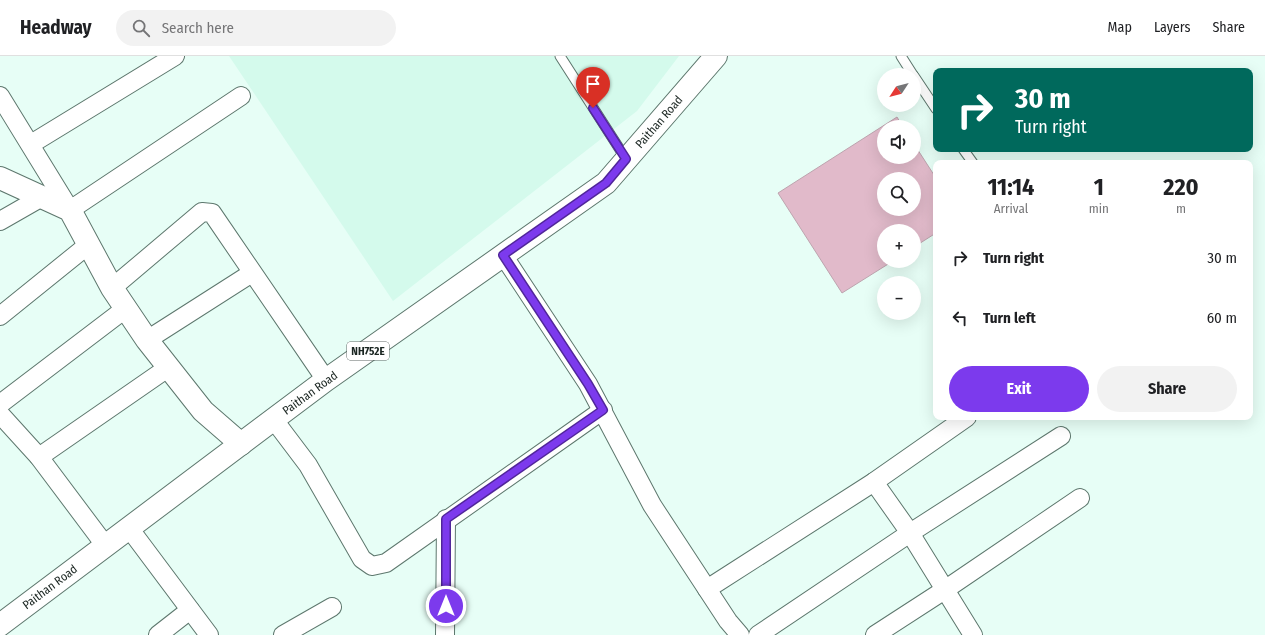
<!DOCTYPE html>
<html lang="en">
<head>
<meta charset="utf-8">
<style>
  body { margin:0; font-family:"Fira Sans Condensed",sans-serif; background:#f2f2f2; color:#202124; height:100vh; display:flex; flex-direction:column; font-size:15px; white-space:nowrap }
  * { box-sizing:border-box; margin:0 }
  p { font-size:13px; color:#757577 }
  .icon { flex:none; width:22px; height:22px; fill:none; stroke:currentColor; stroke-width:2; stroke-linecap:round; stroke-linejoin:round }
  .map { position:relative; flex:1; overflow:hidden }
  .panel { position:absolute; left:933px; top:104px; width:320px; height:260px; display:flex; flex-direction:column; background:#fff; border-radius:8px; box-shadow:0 4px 16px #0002 }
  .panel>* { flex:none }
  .hud { position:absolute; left:933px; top:12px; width:320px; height:84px; border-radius:8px; box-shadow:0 4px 16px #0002; background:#00695c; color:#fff; overflow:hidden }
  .needle { width:26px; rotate:234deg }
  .tools { position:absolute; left:877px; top:12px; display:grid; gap:8px }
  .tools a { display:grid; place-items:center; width:44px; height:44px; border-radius:50%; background:#fff; box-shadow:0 4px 16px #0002; font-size:20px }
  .pin { position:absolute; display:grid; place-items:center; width:34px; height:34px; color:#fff; margin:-41px -17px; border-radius:50% 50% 50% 0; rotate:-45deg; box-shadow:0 0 4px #0007 }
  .pin .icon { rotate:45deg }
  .me { position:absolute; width:44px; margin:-22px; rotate:0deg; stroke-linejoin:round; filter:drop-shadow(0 0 3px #0008) }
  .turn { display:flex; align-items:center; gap:14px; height:84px; padding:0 16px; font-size:18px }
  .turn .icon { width:52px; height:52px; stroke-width:2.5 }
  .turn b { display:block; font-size:28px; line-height:34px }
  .eta { display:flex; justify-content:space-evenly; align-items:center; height:68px; text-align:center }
  .eta b { font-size:24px; font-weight:700; line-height:28px }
  .cta { display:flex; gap:8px; margin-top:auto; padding:8px 16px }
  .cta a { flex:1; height:46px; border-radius:24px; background:#7c3aed; color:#fff; font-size:16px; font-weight:700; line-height:46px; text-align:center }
  .cta a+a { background:#f2f2f2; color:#202124 }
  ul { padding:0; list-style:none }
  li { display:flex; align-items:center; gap:12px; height:60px; padding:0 16px }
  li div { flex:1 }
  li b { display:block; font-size:15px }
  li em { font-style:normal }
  header { display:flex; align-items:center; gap:24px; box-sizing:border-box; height:56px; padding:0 20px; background:#fff; border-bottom:1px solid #e0e0e0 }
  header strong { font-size:19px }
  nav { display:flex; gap:22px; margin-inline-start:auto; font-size:14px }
  .search { width:280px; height:36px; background:#f2f2f2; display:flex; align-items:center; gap:10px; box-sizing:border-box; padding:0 14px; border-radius:22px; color:#757577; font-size:15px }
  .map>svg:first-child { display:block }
</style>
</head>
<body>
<header>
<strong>Headway</strong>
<div class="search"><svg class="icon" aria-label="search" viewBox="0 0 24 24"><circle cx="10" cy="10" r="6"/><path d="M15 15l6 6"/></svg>Search here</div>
<nav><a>Map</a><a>Layers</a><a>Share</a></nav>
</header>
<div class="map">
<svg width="1265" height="579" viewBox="0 0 1265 579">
  <rect width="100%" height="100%" fill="#e7fef6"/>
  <path fill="#d4faec" d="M229,0h450l-42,55 -244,190z"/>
  <path fill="#e1baca" stroke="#bda4ae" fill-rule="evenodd" d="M897,61l6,10h-19v30h30v-13l22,34v55l-22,14v-16h-30v30h9l-51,32 -64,-100zM884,123h30v30h-30z"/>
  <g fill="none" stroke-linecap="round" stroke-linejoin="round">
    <defs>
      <g id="service">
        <path d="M560,0l66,103"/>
        <path d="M901,0l12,19"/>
        <path d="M914,20l22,33"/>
        <path d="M963,93l10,14"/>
      </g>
      <g id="minor">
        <path d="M0,40l70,114 171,-114"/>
        <path d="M31,88l144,-88"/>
        <path d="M0,165l42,-24"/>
        <path d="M503,199l85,129 64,121 76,116 12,14"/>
        <path d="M112,232l90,-76 10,1 114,167"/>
        <path d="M0,260l88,-71"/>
        <path d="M147,284l105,-67"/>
        <path d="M0,348l125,-95"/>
        <path d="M0,358l39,43 66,88"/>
        <path d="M274,364l34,45 54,94 10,7 14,-3 217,-153"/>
        <path d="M39,401l130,-90"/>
        <path d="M874,426l36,51 63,102"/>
        <path d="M129,472l80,107"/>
        <path d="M707,533l167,-107 93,-65"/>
        <path d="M158,579l32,-25"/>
        <path d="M283,579l49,-28"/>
        <path d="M445,579l1,-116"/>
        <path d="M758,579l152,-102 151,-97"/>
        <path d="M875,579l71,-46 134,-91"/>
      </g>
      <path id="tertiary" d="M0,122l70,32 42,78 35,52 56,71 38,33"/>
      <path id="trunk" d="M0,569l326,-245 280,-197 110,-127"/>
    </defs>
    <use href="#service" stroke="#5d776d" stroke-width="11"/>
    <use href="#minor" stroke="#5d776d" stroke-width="20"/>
    <use href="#tertiary" stroke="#5d776d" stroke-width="24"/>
    <use href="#trunk" stroke="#5d776d" stroke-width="24"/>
    <use href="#service" stroke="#fff" stroke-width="9"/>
    <use href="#minor" stroke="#fff" stroke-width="18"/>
    <use href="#tertiary" stroke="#fff" stroke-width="22"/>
    <use href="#trunk" stroke="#fff" stroke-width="22"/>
  </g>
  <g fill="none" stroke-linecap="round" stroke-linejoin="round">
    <defs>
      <path id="route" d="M446,550v-87l157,-109 -15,-26 -85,-129 103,-72 20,-24 -33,-51"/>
    </defs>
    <use href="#route" stroke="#51269a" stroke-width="10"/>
    <use href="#route" stroke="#7c3aed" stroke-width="7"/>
  </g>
  <g text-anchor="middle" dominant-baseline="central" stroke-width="3" stroke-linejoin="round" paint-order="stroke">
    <rect fill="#fff" stroke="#5f6764" stroke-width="1" x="347" y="286" width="42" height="18" rx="3"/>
    <g font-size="11" font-weight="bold" fill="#1b2622">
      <text x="368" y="295">NH752E</text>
    </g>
    <g font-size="12" fill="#1b2622" stroke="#fff">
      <text transform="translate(659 66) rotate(-49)">Paithan Road</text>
      <text transform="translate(310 337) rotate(-36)">Paithan Road</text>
      <text transform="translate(50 531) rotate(-37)">Paithan Road</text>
    </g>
  </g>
</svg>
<div class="tools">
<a><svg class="needle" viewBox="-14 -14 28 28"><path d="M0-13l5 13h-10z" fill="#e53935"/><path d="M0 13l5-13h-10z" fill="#757577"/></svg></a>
<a><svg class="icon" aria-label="sound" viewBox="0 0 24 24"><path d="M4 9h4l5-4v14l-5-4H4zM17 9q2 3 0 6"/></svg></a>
<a><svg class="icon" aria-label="search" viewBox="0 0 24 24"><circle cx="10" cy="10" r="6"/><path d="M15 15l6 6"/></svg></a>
<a>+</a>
<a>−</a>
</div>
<div class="pin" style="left:593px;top:52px;background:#d93025"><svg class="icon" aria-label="arrive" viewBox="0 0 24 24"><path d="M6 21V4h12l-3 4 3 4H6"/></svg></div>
<svg class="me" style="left:446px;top:550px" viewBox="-20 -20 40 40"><circle r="17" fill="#7c3aed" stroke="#fff" stroke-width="3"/><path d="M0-11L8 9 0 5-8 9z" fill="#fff"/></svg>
<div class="hud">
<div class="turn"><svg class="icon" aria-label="right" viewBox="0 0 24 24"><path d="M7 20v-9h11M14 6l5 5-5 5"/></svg><div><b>30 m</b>Turn right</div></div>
</div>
<section class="panel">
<div class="eta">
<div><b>11:14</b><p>Arrival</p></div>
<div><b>1</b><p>min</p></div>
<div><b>220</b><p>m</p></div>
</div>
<ul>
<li><svg class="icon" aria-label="right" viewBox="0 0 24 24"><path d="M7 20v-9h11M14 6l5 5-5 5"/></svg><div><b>Turn right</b></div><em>30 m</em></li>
<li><svg class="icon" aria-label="left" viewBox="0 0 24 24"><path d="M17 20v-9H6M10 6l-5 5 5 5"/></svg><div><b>Turn left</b></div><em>60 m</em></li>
</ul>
<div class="cta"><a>Exit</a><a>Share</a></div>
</section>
</div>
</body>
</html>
